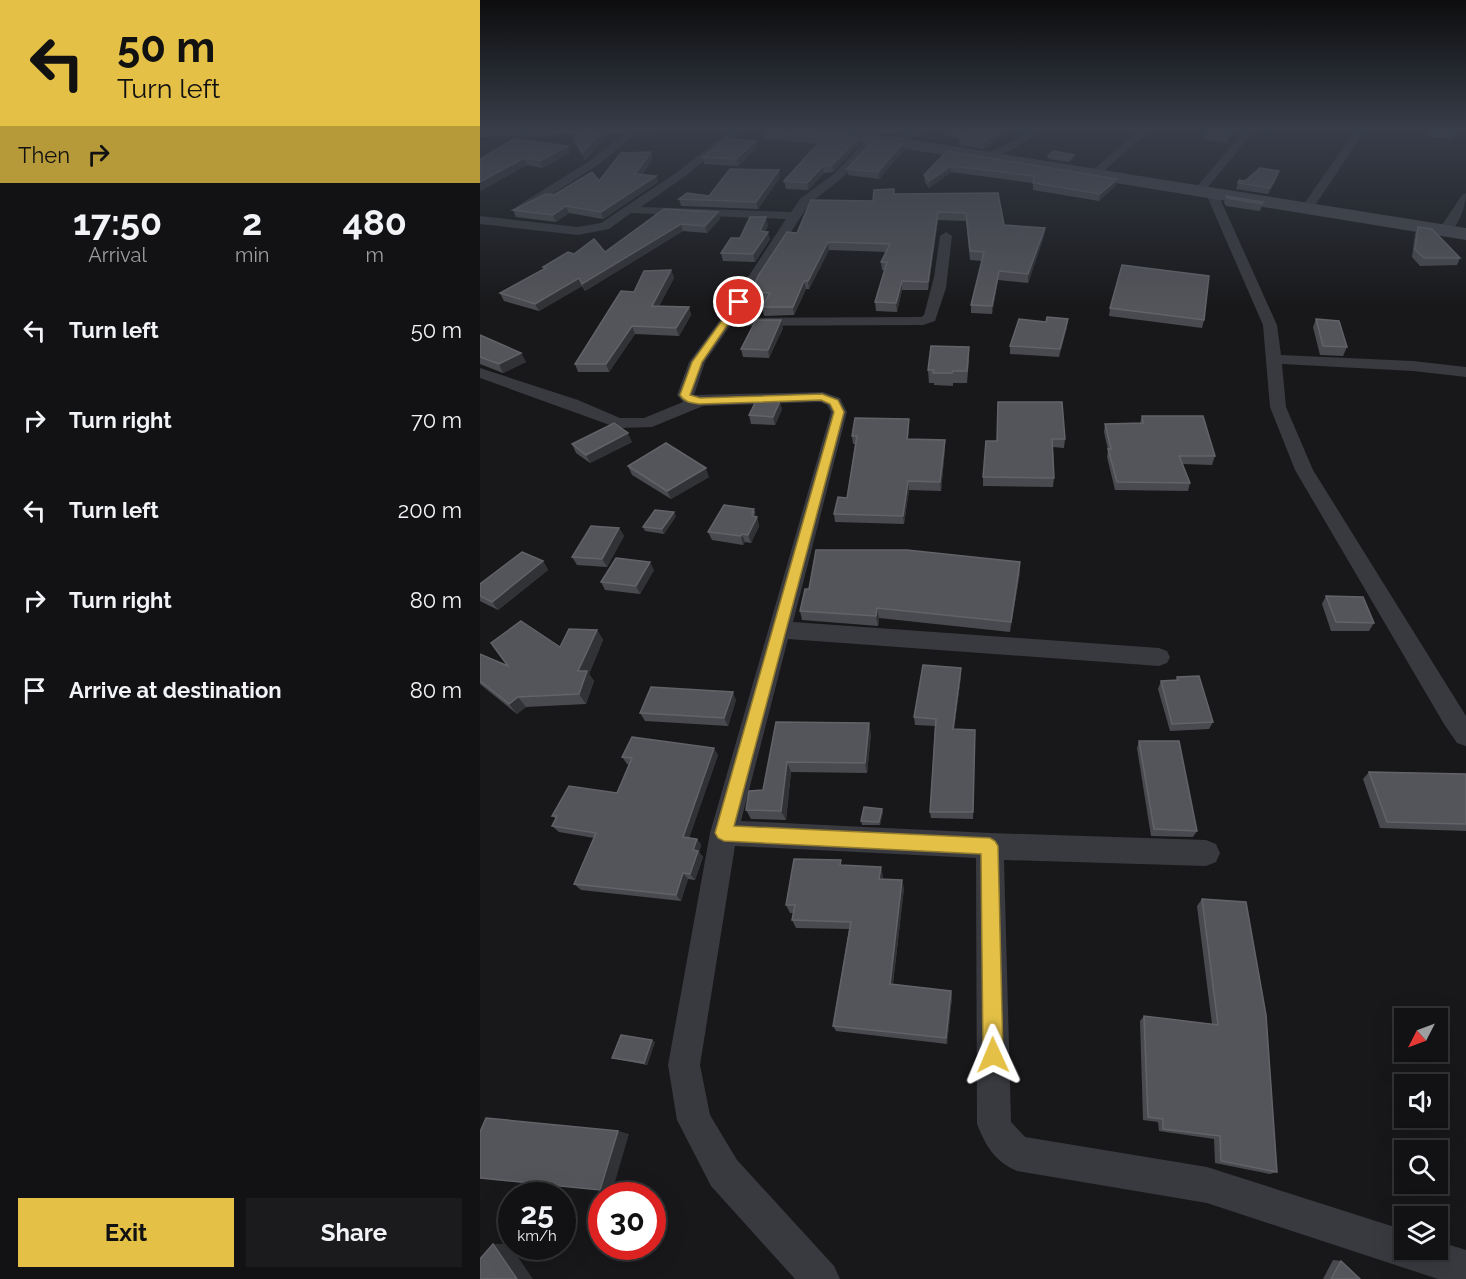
<!DOCTYPE html>
<html lang="en">
<head>
<meta charset="utf-8">
<style>
  body { margin:0; font-family:Raleway,sans-serif; background:#1b1b1d; color:#f1f3f6; height:100vh; display:flex; flex-direction:column; font-size:22px; white-space:nowrap }
  * { box-sizing:border-box; margin:0 }
  p { font-size:20px; color:#9c9ea0 }
  .icon { flex:none; width:33px; height:33px; fill:none; stroke:currentColor; stroke-width:2; stroke-linecap:round; stroke-linejoin:round }
  .map { position:relative; flex:1; overflow:hidden }
  .details { display:flex; flex-direction:column; background:#121214; width:480px }
  .details>* { flex:none }
  .banner { background:#e4c046; color:#111; overflow:hidden }
  .needle { width:39px; rotate:228deg }
  .buttons { position:absolute; left:914px; top:1008px; display:grid; gap:12px }
  .buttons a { display:grid; place-items:center; width:54px; height:54px; border-radius:0px; background:#121214; box-shadow:0 6px 24px #0002,0 0 0 2px #313234; font-size:30px }
  .speed { position:absolute; left:18px; top:1182px; display:flex; gap:12px; font-size:30px; font-weight:700; text-align:center }
  .speed>* { display:grid; place-content:center; width:78px; height:78px; border-radius:50%; background:#121214; box-shadow:0 6px 24px #0002,0 0 0 2px #313234; line-height:1 }
  .speed small { font-size:15px; font-weight:400 }
  .speed .limit { border:9px solid #d22; background:#fff; color:#111 }
  .pin { position:absolute; display:grid; place-items:center; width:51px; height:51px; color:#fff; margin:-26px; border:3px solid #fff; border-radius:50%; box-shadow:0 2px 6px #0007 }
  .me { position:absolute; width:66px; margin:-33px; rotate:359deg; stroke-linejoin:round; filter:drop-shadow(0 0 4px #0008) }
  .turn { display:flex; align-items:center; gap:21px; height:126px; padding:0 18px; font-size:27px }
  .turn .icon { width:78px; height:78px; stroke-width:2.5 }
  .turn b { display:block; font-size:42px; line-height:51px }
  .then { display:flex; align-items:center; height:57px; padding:0 18px; background:#0003; gap:12px; font-size:22px }
  .eta { display:flex; justify-content:space-evenly; align-items:center; height:102px; text-align:center }
  .eta b { font-size:36px; font-weight:700; line-height:42px }
  .cta { display:flex; gap:12px; margin-top:auto; padding:12px 18px }
  .cta a { flex:1; height:69px; border-radius:0px; background:#e4c046; color:#111; font-size:24px; font-weight:700; line-height:69px; text-align:center }
  .cta a+a { background:#1b1b1d; color:#f1f3f6 }
  ul { padding:0; list-style:none }
  li { display:flex; align-items:center; gap:18px; height:90px; padding:0 18px }
  li div { flex:1 }
  li b { display:block; font-size:22px }
  li em { font-style:normal }
  main { display:flex; flex:1; min-height:0 }
  .map>svg:first-child { display:block }
</style>
</head>
<body>
<main>
<section class="details">
<div class="banner">
<div class="turn"><svg class="icon" aria-label="left" viewBox="0 0 24 24"><path d="M17 20v-9H6M10 6l-5 5 5 5"/></svg><div><b>50 m</b>Turn left</div></div>
<div class="then">Then<svg class="icon" aria-label="right" viewBox="0 0 24 24"><path d="M7 20v-9h11M14 6l5 5-5 5"/></svg></div>
</div>
<div class="eta">
<div><b>17:50</b><p>Arrival</p></div>
<div><b>2</b><p>min</p></div>
<div><b>480</b><p>m</p></div>
</div>
<ul>
<li><svg class="icon" aria-label="left" viewBox="0 0 24 24"><path d="M17 20v-9H6M10 6l-5 5 5 5"/></svg><div><b>Turn left</b></div><em>50 m</em></li>
<li><svg class="icon" aria-label="right" viewBox="0 0 24 24"><path d="M7 20v-9h11M14 6l5 5-5 5"/></svg><div><b>Turn right</b></div><em>70 m</em></li>
<li><svg class="icon" aria-label="left" viewBox="0 0 24 24"><path d="M17 20v-9H6M10 6l-5 5 5 5"/></svg><div><b>Turn left</b></div><em>200 m</em></li>
<li><svg class="icon" aria-label="right" viewBox="0 0 24 24"><path d="M7 20v-9h11M14 6l5 5-5 5"/></svg><div><b>Turn right</b></div><em>80 m</em></li>
<li><svg class="icon" aria-label="arrive" viewBox="0 0 24 24"><path d="M6 21V4h12l-3 4 3 4H6"/></svg><div><b>Arrive at destination</b></div><em>80 m</em></li>
</ul>
<div class="cta"><a>Exit</a><a>Share</a></div>
</section>
<div class="map">
<svg width="986" height="1279" viewBox="0 0 986 1279">
  <rect width="100%" height="100%" fill="#18181a"/>
  <g fill="none" stroke-linecap="round" stroke-linejoin="round">
    <g fill="#393a3f" fill-rule="evenodd">
      <path d="M152,128l10,1 -43,35 -75,49h-8v-6l75,-47z"/>
      <path d="M254,128h11l-61,49 -43,30 150,5 10,-14 33,-24 35,-37 9,2 -36,39 -33,26 -73,114 185,-1 3,-2 10,-38 6,-41 6,-4 6,4 -6,52 -11,33 -12,4 -193,1 -25,36 -11,33 129,-3 17,6 7,14 -54,210 366,26 8,3 3,6 -3,6 -8,3 -371,-27 -47,182 249,12 216,7 10,4 4,9 -4,9 -10,4 -202,-6 7,262 14,15 182,30 197,63v20h33v-9l29,9v29h-28l-231,-76 -190,-32c-23,-10 -31,-25 -40,-47l-1,-266 -241,-12 -35,219 10,50 27,45 97,106 6,13h-45l-84,-93 -34,-66 -9,-55 42,-232 121,-421 -4,-7 -7,-3 -117,4 -51,21 -34,1 -138,-50v-10l98,32 42,18h24l39,-16 -6,-7 12,-33 31,-42 66,-101 -155,-6 -22,16 -31,6 -98,-11v-8l98,11 23,-4 75,-50z"/>
      <path d="M438,128h13l-32,16 -9,-2z"/>
      <path d="M552,128h11c-10,11 -45,32 -60,30l-1,-2 32,-16z"/>
      <path d="M662,128h11l-55,48h-8v-4z"/>
      <path d="M767,128h10l-55,66h-8v-4z"/>
      <path d="M877,128h10l-56,83h-8l-2,-3z"/>
      <path d="M732,191l6,3 59,131 4,30 132,6 53,6v10l-53,-6 -131,-7 4,43 27,63 153,246v30l-9,-3 -13,-19 -149,-254 -25,-63 -7,-82 -57,-131z"/>
      <path d="M986,193c0,13 -8,38 -22,42l-4,-1 -2,-3 24,-36z"/>
    </g>
    <g fill="#47484e" fill-rule="evenodd">
      <path d="M181,128l-7,4 -174,5v-8z"/>
      <path d="M296,128h42l77,9 571,91v12l-571,-93 -112,-15z"/>
    </g>
  </g>
  <g fill="#494a4f">
    <path d="M356,128h77l-15,7z"/>
    <path d="M534,128l-30,21 -25,-4v-6l-14,-3v-7z"/>
    <path d="M757,128l-10,15 -25,-4 1,-8z"/>
    <path d="M986,128l-17,12 -23,-5 2,-6z"/>
    <path d="M283,132l95,6 1,6 -26,28 -9,1 -16,17 -22,-1 -2,-8 34,-37 -53,-5z"/>
    <path d="M127,136l-22,24 -9,-15 -2,-7z"/>
    <path d="M422,144l1,7 -24,28 -31,-4 -1,-6z"/>
    <path d="M88,146l2,7 -28,15 -15,-3 -47,26v-32z"/>
    <path d="M277,148l-19,18 -34,-2 -1,-7z"/>
    <path d="M467,151l170,28 -1,6 -17,16 -66,-11v-7l-82,-11 -22,16 -4,-6 -1,-7z"/>
    <path d="M171,152l1,7 -10,16 14,1 2,6 -55,37 -34,-6 -13,9 -40,-5 -3,-7 41,-15 45,-14z"/>
    <path d="M594,155l-1,3 -4,4 -21,-3v-3z"/>
    <path d="M300,177l-22,32 -77,-3 -2,-7 30,-3z"/>
    <path d="M797,178l-9,16 -32,-5 3,-9 6,1z"/>
    <path d="M518,193l6,32 41,3 -1,8 -16,47 -30,-3 -6,34 -21,-1v-8l11,-44 -12,-1 -4,-39 -28,-1 -10,70h-26l-5,22 -21,-1 -1,-9 10,-32h-3l-1,-8 5,-10 -57,-2 -20,39h-3l-12,26 -30,1 -2,-9 3,-6h-12l-2,-9 46,-59 76,-32 22,-7z"/>
    <path d="M746,196l37,6 -3,9 -34,-5 -2,-3z"/>
    <path d="M184,209l54,3 2,7 -13,14 -24,-2 -98,60 -3,-5 -43,25 -35,-10 -4,-8 44,-24 -1,-2 31,-13 31,-2z"/>
    <path d="M288,225l-3,7 5,7 -15,23 -32,-1 -2,-8 19,-15z"/>
    <path d="M938,227l42,31 -3,7 -37,1 -8,-9 3,-23z"/>
    <path d="M191,270l3,8 -15,28 30,1 2,8 -12,21 -44,-2 -26,38h-31l-3,-8 59,-72z"/>
    <path d="M630,308l94,12 -2,8 -93,-12z"/>
    <path d="M836,319l31,28 -4,9 -23,-1 -7,-28z"/>
    <path d="M587,327l-8,30 -49,-3v-8z"/>
    <path d="M303,328l-14,30 -26,-1 -2,-8z"/>
    <path d="M0,335l41,18 5,9 -23,11 -23,-9z"/>
    <path d="M489,359l-2,24h-14v3l-19,-1v-2h-5l-1,-13z"/>
    <path d="M518,402l67,37 -1,9 -11,-1 1,31 -1,9 -70,-1v-9l14,-36z"/>
    <path d="M302,409l-7,16 -24,-1 -2,-9z"/>
    <path d="M662,416l73,40 -3,9 -29,-1 7,19 -2,8 -73,-1 -8,-33 1,-7 -4,-18 1,-8 35,-1z"/>
    <path d="M429,428l-1,11 37,1v9l-4,42 -32,-1 -5,34 -69,-2 -1,-8 13,-16 8,-54h-2l-1,-8z"/>
    <path d="M152,442l-42,21 -14,-10 -4,-9z"/>
    <path d="M148,466l81,11 -38,22 -39,-24z"/>
    <path d="M196,516l-12,18 -19,-3 -2,-4z"/>
    <path d="M276,517h1l2,9 -8,17 -6,-1 -2,3 -31,-5 -4,-8z"/>
    <path d="M139,528l5,8 -17,31 -30,-2 -5,-8z"/>
    <path d="M63,561l5,9 -50,40 -18,-9v-17z"/>
    <path d="M540,562v10l-10,60 -131,-14 -1,8 -76,-6 -2,-9 9,-22z"/>
    <path d="M174,570l-14,24 -35,-4 -4,-8z"/>
    <path d="M846,596l48,27 -5,8h-38l-9,-27z"/>
    <path d="M117,630l6,10 -14,34 5,7 -8,23 -60,3 -9,7 -37,-30v-30l28,12 52,-19z"/>
    <path d="M481,676l-7,53 21,1 -2,89 -42,-1 -1,-6 5,-86 -20,-1 -1,-8z"/>
    <path d="M697,677l36,45 -4,7 -39,2 -12,-42 3,-8 15,-1z"/>
    <path d="M256,700l-8,26 -83,-5 -5,-8z"/>
    <path d="M296,722l95,12 -4,39 -76,-1 -5,48 -35,-1 -5,-9 17,-20z"/>
    <path d="M659,741l58,90 -4,6 -42,-1 -14,-88z"/>
    <path d="M238,755l-29,83 8,1 4,6 -2,7 4,5 -8,23 -7,-1 -7,22 -100,-11 -7,-6 20,-46 -35,-6 -7,-6 4,-7 -4,-3 65,-23 12,-28 -2,-1 -5,-7z"/>
    <path d="M889,772l97,2v57l-86,-3 -17,-49z"/>
    <path d="M402,809l1,3 -3,13h-18l-1,-4z"/>
    <path d="M362,865l41,11 -1,3 22,9 -11,96 58,7 1,6 -5,47 -111,-13 -3,-5 16,-97 -53,-1 -4,-8 1,-7h-3l-4,-8z"/>
    <path d="M722,899l75,273 -7,2 -55,-11 -1,-24 -55,-8 -1,-9 -15,-2 -3,-99 4,-5 68,8 -15,-118z"/>
    <path d="M175,1042l-8,23 -31,-6 -4,-1z"/>
    <path d="M853,1260l8,1 19,18h-37z"/>
  </g>
  <g fill="#313235">
    <path d="M421,128h12l-15,7v-6z"/>
    <path d="M524,128h10l-30,21 1,-7z"/>
    <path d="M754,128h3l-10,15 2,-8z"/>
    <path d="M125,129l2,7 -22,24 -3,-7z"/>
    <path d="M986,129v4l-17,7 2,-5z"/>
    <path d="M378,138l1,6 -26,28 -1,-7z"/>
    <path d="M276,141l1,7 -19,18 -2,-7z"/>
    <path d="M422,144l1,7 -24,28 -1,-7z"/>
    <path d="M88,146l2,7 -28,15 -2,-7z"/>
    <path d="M171,152l1,7 -15,22 -2,-7z"/>
    <path d="M44,158l3,7 -47,26v-9z"/>
    <path d="M343,166l1,7 -16,17 -1,-7z"/>
    <path d="M471,166v6l-22,16v-7z"/>
    <path d="M299,170l1,7 -22,32 -2,-7z"/>
    <path d="M799,171l-2,7 -9,16 2,-6z"/>
    <path d="M176,176l2,6 -55,37 -2,-7z"/>
    <path d="M637,179l-1,6 -17,16 1,-7z"/>
    <path d="M86,206l3,7 -13,9 -3,-7z"/>
    <path d="M238,212l2,7 -13,14 -2,-7z"/>
    <path d="M458,212v8l-10,70v-8z"/>
    <path d="M286,217l2,8 -6,14 -2,-8z"/>
    <path d="M201,224l2,7 -98,60 -3,-7z"/>
    <path d="M565,228l-1,8 -16,47v-9z"/>
    <path d="M288,232l2,7 -15,23 -2,-8z"/>
    <path d="M348,242l1,8 -20,39 -1,-8z"/>
    <path d="M191,270l3,8 -19,36 -3,-8z"/>
    <path d="M519,271l-1,9 -6,34v-8z"/>
    <path d="M99,278l3,8 -43,25 -4,-7z"/>
    <path d="M324,281l2,8 -12,26 -1,-8z"/>
    <path d="M422,281v9l-5,22 -1,-9z"/>
    <path d="M209,307l2,8 -12,21 -3,-8z"/>
    <path d="M588,319l-1,8 -8,30 1,-8z"/>
    <path d="M301,320l2,8 -14,30 -1,-8z"/>
    <path d="M152,326l3,8 -26,38 -3,-8z"/>
    <path d="M41,353l5,9 -23,11 -4,-9z"/>
    <path d="M300,401l2,8 -7,16 -2,-8z"/>
    <path d="M429,419v9l-2,20v-9z"/>
    <path d="M148,433l4,9 -42,21 -4,-8z"/>
    <path d="M465,440v9l-4,42 -1,-9z"/>
    <path d="M226,468l3,9 -38,22 -4,-8z"/>
    <path d="M428,481l1,9 -5,34 -1,-8z"/>
    <path d="M274,509l5,17 -8,17 -3,-8 4,-23z"/>
    <path d="M194,512l2,4 -12,18 -2,-5z"/>
    <path d="M139,528l5,8 -17,31 -5,-8z"/>
    <path d="M262,534l3,8 -2,3 -2,-9z"/>
    <path d="M63,561l5,9 -50,40 -6,-8z"/>
    <path d="M170,562l4,8 -14,24 -4,-8z"/>
    <path d="M540,562v10l-10,60 1,-10z"/>
    <path d="M397,608l2,10 -1,8 -2,-10z"/>
    <path d="M117,630l6,10 -14,34 5,7 -8,23 -7,-10 -1,-23z"/>
    <path d="M481,668v8l-8,61v-8z"/>
    <path d="M253,692l3,8 -8,26 -4,-8z"/>
    <path d="M38,697l8,10 -9,7 -8,-10z"/>
    <path d="M389,723l2,11 -4,39 -2,-10z"/>
    <path d="M234,748l4,7 -31,89 -4,-7z"/>
    <path d="M307,762l4,10 -5,48 -5,-9z"/>
    <path d="M402,809l1,3 -3,13 -1,-3z"/>
    <path d="M217,839l4,6 -2,7 4,5 -8,23 -5,-6 3,-24z"/>
    <path d="M401,867l2,9 -1,11 -3,-8z"/>
    <path d="M203,873l5,6 -7,22 -5,-6z"/>
    <path d="M422,880l2,8 -12,103 -2,-7z"/>
    <path d="M471,991l1,6 -5,47 -1,-6z"/>
    <path d="M172,1040l3,2 -8,23 -3,-2z"/>
    <path d="M138,1131l11,3 -17,58 -12,-2z"/>
    <path d="M13,1244h16l24,35h-16z"/>
  </g>
  <g fill="#54555a" stroke="#626369" stroke-width="1.5">
    <path d="M288,128h16l74,10 -26,27 -9,1 -16,17 -23,-2 39,-43 -60,-6z"/>
    <path d="M468,128h56l-19,14 -26,-4 5,-5 -19,-4z"/>
    <path d="M726,128h28l-5,7 -26,-4z"/>
    <path d="M951,128h35v1l-15,6 -23,-6z"/>
    <path d="M125,129l-23,24 -8,-15 6,-8z"/>
    <path d="M34,139l54,7 -28,15 -16,-3 -44,24v-23z"/>
    <path d="M245,139l31,2 -20,18 -33,-2z"/>
    <path d="M394,140l28,4 -24,28 -31,-3z"/>
    <path d="M467,151l170,28 -17,15 -67,-11 1,-7 -83,-10 -22,15 -5,-6z"/>
    <path d="M573,151l21,4 -5,4 -21,-3z"/>
    <path d="M171,152l-16,22 21,2 -55,36 -35,-6 -13,9 -40,-5 33,-16 8,1 38,-23 7,9 22,-28z"/>
    <path d="M780,168l19,3 -9,17 -32,-5 1,-3 6,1z"/>
    <path d="M250,169l49,1 -23,32 -77,-3 8,-6 22,3z"/>
    <path d="M414,189v5l104,-1 6,32 41,3 -17,46 -29,-3 -7,35 -21,-1 13,-53 -14,-1 -4,-38 -28,-1 -10,70 -26,-1 -6,22 -21,-1 12,-40h-6l9,-18 -62,-2 -20,39h-4l-11,26h-31l8,-14 -19,-1 7,-16 29,-44 10,1 14,-33 62,1 1,-11z"/>
    <path d="M746,196l37,6 -1,2 -35,-6z"/>
    <path d="M184,209l54,3 -13,14 -24,-2 -99,60 -3,-6 -44,26 -35,-11 46,-25 -3,-1 25,-15 6,2 20,-15 11,13z"/>
    <path d="M270,217h16l-6,14 8,1 -15,22 -32,-1 10,-15h9z"/>
    <path d="M938,227l14,2 28,29h-36l-9,-8z"/>
    <path d="M642,265l87,11 -5,44 -94,-12z"/>
    <path d="M191,270l-19,36 37,1 -13,21 -44,-2 -26,38h-31l46,-73 13,1 10,-21z"/>
    <path d="M567,317l21,2 -8,30 -50,-3 9,-27 27,3z"/>
    <path d="M836,319l23,2 8,26 -24,-1z"/>
    <path d="M276,320h25l-13,30 -27,-1z"/>
    <path d="M0,335l41,18 -22,11 -19,-7z"/>
    <path d="M451,346l38,1 -2,24h-14l-1,2h-19l1,-3h-6z"/>
    <path d="M277,399l23,2 -7,16 -24,-2z"/>
    <path d="M518,402h64l3,37h-13l2,39 -71,-1 3,-36h11z"/>
    <path d="M662,416h61l12,40h-36l11,27 -73,-1 -9,-33h3l-6,-25 38,-1z"/>
    <path d="M375,418l54,1 -2,20 38,1 -5,42 -32,-1 -5,35 -69,-2 4,-17 9,1 10,-62h-5z"/>
    <path d="M134,423l14,10 -42,22 -14,-11z"/>
    <path d="M186,443l40,25 -39,23 -39,-25z"/>
    <path d="M244,505l30,4 -2,3h2l-2,4 5,1 -9,18 -6,-1 -1,2 -33,-4z"/>
    <path d="M175,510l19,2 -12,17 -19,-2z"/>
    <path d="M111,526l28,2 -17,31 -30,-2z"/>
    <path d="M336,550h91l113,12 -9,60 -134,-14 -1,8 -76,-5 5,-22h4z"/>
    <path d="M42,552l21,9 -51,41 -12,-6v-12z"/>
    <path d="M136,558l34,4 -14,24 -35,-4z"/>
    <path d="M846,596l37,1 11,26 -38,-1z"/>
    <path d="M41,621l39,26 9,-18 28,1 -19,41h9l-8,23 -61,3 -9,7 -29,-23v-27l28,12 -17,-23z"/>
    <path d="M443,665l38,3 -8,61 22,1 -2,82h-43l6,-93 -22,-2z"/>
    <path d="M719,676l14,46 -41,2 -11,-43 17,-1 -1,-3z"/>
    <path d="M171,687l82,5 -9,26 -84,-5z"/>
    <path d="M296,722l93,1 -4,40 -78,-1 -6,49 -35,-1 3,-19 14,-1z"/>
    <path d="M152,737l82,11 -31,89 14,2 -4,11 5,1 -8,23 -7,-1 -7,22 -102,-11 22,-51 -44,-7 5,-10h-5l17,-30 48,7 15,-35 -10,-1z"/>
    <path d="M659,741h40l18,90 -43,-2z"/>
    <path d="M889,772l97,2v50l-79,-2z"/>
    <path d="M384,807l18,2 -3,13 -18,-1z"/>
    <path d="M314,859l47,1 -1,5 41,2 -2,12 23,1 -12,104 61,7 -5,47 -113,-12 18,-104 -59,-2 3,-15h-9z"/>
    <path d="M722,899l44,3 20,113 11,157 -56,-11 -1,-25 -57,-7v-10l-15,-2 -4,-101 74,9z"/>
    <path d="M141,1035l31,5 -8,23 -32,-5z"/>
    <path d="M6,1118l132,13 -18,59 -120,-12v-46z"/>
    <path d="M13,1244l24,35h-37v-20z"/>
    <path d="M861,1261l19,18h-29z"/>
  </g>
  <linearGradient id="sky" x2="0" y2="1"><stop stop-color="#0d0d0e"/><stop offset="0.42" stop-color="#373d49"/><stop offset="1" stop-color="#373d49" stop-opacity="0"/></linearGradient>
  <rect width="986" height="307" fill="url(#sky)"/>
  <path fill="#e4c046" stroke="#947d2e" stroke-width="1.5" d="M256,301l7,1 -41,60 -12,33 10,3 122,-4 16,6 6,12 -110,414 256,12 5,3 3,5 5,209 -3,7 -7,3 -7,-3 -3,-7 -2,-201 -257,-13 -6,-3 -3,-5 119,-421 -4,-8 -9,-4 -121,4c-8,-1 -15,-1 -20,-9l12,-33z"/>
</svg>
<div class="buttons">
<a><svg class="needle" viewBox="-14 -14 28 28"><path d="M0-13l5 13h-10z" fill="#e53935"/><path d="M0 13l5-13h-10z" fill="#9c9ea0"/></svg></a>
<a><svg class="icon" aria-label="sound" viewBox="0 0 24 24"><path d="M4 9h4l5-4v14l-5-4H4zM17 9q2 3 0 6"/></svg></a>
<a><svg class="icon" aria-label="search" viewBox="0 0 24 24"><circle cx="10" cy="10" r="6"/><path d="M15 15l6 6"/></svg></a>
<a><svg class="icon" aria-label="layers" viewBox="0 0 24 24"><path d="M12 4l9 5-9 5-9-5zM3 14l9 5 9-5"/></svg></a>
</div>
<div class="speed"><div>25<small>km/h</small></div><div class="limit">30</div></div>
<div class="pin" style="left:259px;top:302px;background:#d93025"><svg class="icon" aria-label="arrive" viewBox="0 0 24 24"><path d="M6 21V4h12l-3 4 3 4H6"/></svg></div>
<svg class="me" style="left:513px;top:1055px" viewBox="-20 -20 40 40"><path d="M0-17L14 15 0 8-14 15z" fill="#e4c046" stroke="#fff" stroke-width="4"/></svg>
</div>
</main>
</body>
</html>
